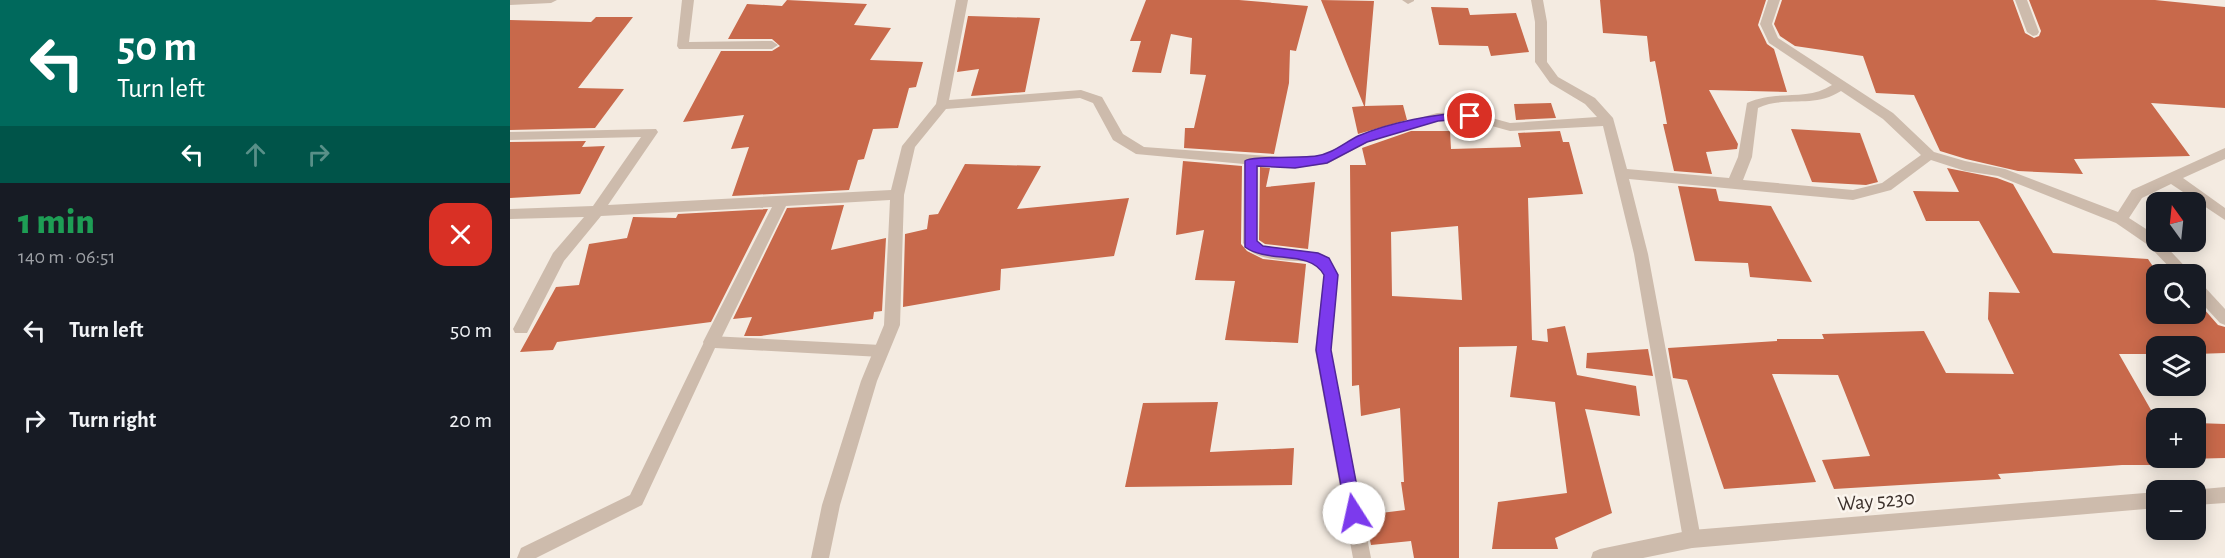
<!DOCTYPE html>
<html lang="en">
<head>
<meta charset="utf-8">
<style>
  body { margin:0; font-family:"Alegreya Sans",sans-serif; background:#20242c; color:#f1f3f6; height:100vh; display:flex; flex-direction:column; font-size:22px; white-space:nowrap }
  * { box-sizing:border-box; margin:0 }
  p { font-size:20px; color:#9ea1a6 }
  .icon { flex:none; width:33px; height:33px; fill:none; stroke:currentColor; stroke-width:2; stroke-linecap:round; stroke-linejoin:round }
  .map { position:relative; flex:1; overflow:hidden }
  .details { display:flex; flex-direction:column; background:#171b24; width:510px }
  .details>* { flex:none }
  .top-card { background:#00695c; color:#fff; overflow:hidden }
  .needle { width:39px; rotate:345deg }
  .controls { position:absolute; left:1636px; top:192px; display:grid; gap:12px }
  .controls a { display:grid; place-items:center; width:60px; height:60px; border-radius:12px; background:#171b24; box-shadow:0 3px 15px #0003; font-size:30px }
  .pin { position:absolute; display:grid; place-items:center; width:51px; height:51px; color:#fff; margin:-26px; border:3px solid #fff; border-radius:50%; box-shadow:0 2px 6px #0007 }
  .me { position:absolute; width:66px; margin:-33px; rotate:350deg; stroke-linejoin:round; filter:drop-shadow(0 0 4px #0008) }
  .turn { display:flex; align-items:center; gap:21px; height:126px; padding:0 18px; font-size:27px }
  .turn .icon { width:78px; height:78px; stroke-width:2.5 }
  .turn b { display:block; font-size:42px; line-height:51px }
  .lanes { display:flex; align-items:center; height:57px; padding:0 18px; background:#0003; justify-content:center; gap:30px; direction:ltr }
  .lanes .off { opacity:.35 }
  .round { display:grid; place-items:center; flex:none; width:63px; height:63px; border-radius:18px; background:#20242c }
  .head { display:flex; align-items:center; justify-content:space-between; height:102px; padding:0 18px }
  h1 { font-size:36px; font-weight:800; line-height:45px; color:#1e9e55 }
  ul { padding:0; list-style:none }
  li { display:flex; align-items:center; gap:18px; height:90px; padding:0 18px }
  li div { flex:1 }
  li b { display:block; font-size:22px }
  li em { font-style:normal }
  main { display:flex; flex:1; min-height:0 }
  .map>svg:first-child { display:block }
</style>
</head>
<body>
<main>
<section class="details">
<div class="top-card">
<div class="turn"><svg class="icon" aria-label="left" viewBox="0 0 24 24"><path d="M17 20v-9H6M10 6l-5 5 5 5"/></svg><div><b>50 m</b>Turn left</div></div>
<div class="lanes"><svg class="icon" aria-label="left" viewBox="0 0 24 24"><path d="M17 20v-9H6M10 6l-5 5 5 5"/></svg><svg class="icon off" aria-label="ahead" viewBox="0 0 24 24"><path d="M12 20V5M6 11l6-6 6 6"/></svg><svg class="icon off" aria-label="right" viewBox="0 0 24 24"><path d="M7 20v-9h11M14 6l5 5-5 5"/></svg></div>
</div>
<div class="head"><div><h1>1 min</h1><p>140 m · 06:51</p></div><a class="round" style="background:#d93025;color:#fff"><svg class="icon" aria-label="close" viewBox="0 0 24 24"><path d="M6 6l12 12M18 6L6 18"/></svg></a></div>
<ul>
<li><svg class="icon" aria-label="left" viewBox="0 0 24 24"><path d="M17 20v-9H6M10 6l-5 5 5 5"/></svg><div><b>Turn left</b></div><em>50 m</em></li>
<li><svg class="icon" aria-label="right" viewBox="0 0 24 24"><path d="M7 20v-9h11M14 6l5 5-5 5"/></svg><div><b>Turn right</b></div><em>20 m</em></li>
</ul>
</section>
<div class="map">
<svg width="1715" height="558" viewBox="0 0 1715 558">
  <rect width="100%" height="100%" fill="#f4ebe1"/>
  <g fill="#c8694b" fill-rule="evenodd">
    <path d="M277,0l80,4 -13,21 37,3 -21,32 53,2 -7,25 -7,1 -11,40 -25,1 -9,30 -6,1 -9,30 -117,6 17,-49 -18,2 13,-34 -61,7 38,-71h51l8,-5 -8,-7h-44l19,-35 35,2z"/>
    <path d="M636,0h93l69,6 -12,45 -6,-1 -1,33 -15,71 -90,-6 1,-20h9l12,-53 -16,-1 2,-36 -21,-4 -10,39 -29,-1 9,-31h-11z"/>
    <path d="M811,0l53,1 -9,105 38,-1 4,15 -49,14 -6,-27 12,-1z"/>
    <path d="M1090,0h166l-8,25 9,19 7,5 13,43 -78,-2 29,54 -1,5 -31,3 6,22 -38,-3 -11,-47h4l-12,-63 -5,1 -3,-26 -44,-3z"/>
    <path d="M1272,0h231l12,33 9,5 5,-2 2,-5 -12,-31h126l70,7v101l-74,-5 39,53 -116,3 9,15 -65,-3 -52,-12 -26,-8 -26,-56 -38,-2 -13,-37 -68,-10 -15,-10 -6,-12z"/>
    <path d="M921,7l37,1 2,7 46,-2 13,39 -38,4 -3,-10 -49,-1z"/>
    <path d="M458,16l72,2 -15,74 -54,4 8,-27 -22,3z"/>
    <path d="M86,17h37l-55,71 46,1 -29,39 -85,2v-110l81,2z"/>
    <path d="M1041,103l5,15 -40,2 -2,-16z"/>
    <path d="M1281,129l69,4 18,49 -12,3 -54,-3z"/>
    <path d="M901,131h39l1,18 70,-2 -3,-14 42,-2 3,11h6l14,52 -55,4 4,142 16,2 -1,-13 18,-3 12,49 59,11 4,30 -55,-7 27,104 -57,25 3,11h-66l6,-47 69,-9 -12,-91 -45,-5 7,-51 -58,1v211h-45l-3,-17 -40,4 -6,-30 40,-5 -4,-28h3l-4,-74 -39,8 -2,-31 -7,1 -2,-221h16l-4,-17zM948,226l4,74 -70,-4 -1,-64z"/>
    <path d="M76,141l-4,6 23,-1 -25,48 -70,4v-56z"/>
    <path d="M673,161l59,5 -1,78 6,7 16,8 43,5 -8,79 -73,-3 10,-59 -40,-1 9,-50 -28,5z"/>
    <path d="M455,164l76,2 -24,43 112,-11 -15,58 -113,13 -1,21 -97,17 2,-73 22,-5 2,-14 9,-1z"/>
    <path d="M750,167l10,1 -4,19 49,-5 -7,67 -43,-5 -6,-4z"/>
    <path d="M1437,168l50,10 16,6 40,69 95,6 10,15 -1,40h39v-14l22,25 7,2v26l-29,1v-8h-39v8h-38l32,56 9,8h-3v40h39v-35l29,1v34l-39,1 5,6h-69l-124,9 3,5 -167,10 -12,-29 48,-4 -32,-81 -66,-1 44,108 -92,7 -37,-109 -14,-2 -5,-30 109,-7v-2h47l-2,-5 102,-3 22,42 68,1 -26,-55 1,-27 31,1 -41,-72h-53l-13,-30 46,1z"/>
    <path d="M1168,186l38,3 3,12 52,5 41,76 -62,-5 -2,-14 -53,-2z"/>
    <path d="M334,205l-13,45 55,-12 -4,73 -8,1 -1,7 -112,17h-17l8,-19 -19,2 54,-111z"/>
    <path d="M258,209l-57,113 -154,20 -4,8 -33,2 36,-65 23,-2 10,-41 38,-6 6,-21 43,1 2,-4z"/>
    <path d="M1138,349l5,27 -67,-8 1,-15z"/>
    <path d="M708,402l-8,50 84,-4 -2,37 -167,2 18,-84z"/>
  </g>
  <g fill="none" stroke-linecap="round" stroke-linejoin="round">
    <path fill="#cdbbac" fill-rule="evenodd" d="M201,336l170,9 5,2 2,4 -2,4 -5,2 -166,-9 -73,157 -106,53h-19l4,-10 109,-53 76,-157z"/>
    <g fill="#cdbbac" fill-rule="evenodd">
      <path d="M0,0h47l-6,3 -41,2z"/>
      <path d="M172,0h12l-5,42 83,-1 6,4 -6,4h-93l-2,-3z"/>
      <path d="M446,0h12l-19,100 132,-10 21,7 21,37 21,13 151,11 29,-3 34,-19 79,-23 33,-1 40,11 87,-6 -12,-13 -35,-21 -15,-21v-40l-4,-22h12l4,22v40l11,15 37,21 18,20 14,51 102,9 9,-21 9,-54c30,-14 59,-1 85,-18l-63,-42 -9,-19 8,-24h12l-8,24 6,14 115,75 41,39 31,9 40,8 113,43 14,-22 93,-42v11l-42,19 42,30v12l-54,-36 -29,14 -13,20 28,18v6h5l30,32h-16l-28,-29 -32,-22 -118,-47 -33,-5 -34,-11 -40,30 -38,10 -224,-21 19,75 53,285 -3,6 -6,3 -6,-3 -3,-6 -49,-285 -31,-128 -93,5 -40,-11 -33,1 -69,21 -41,22 -32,4 -37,-3 -1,76 7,5 55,7 10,5 9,17 -7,75 40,208h-18l-38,-208 9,-75 -5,-9 -8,-4c-21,-2 -56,1 -68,-19l1,-79 -108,-10 -23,-14 -20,-37 -13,-5 -134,11 -31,38 -11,48 -4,130 -23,56 -37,124 -11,53h-18l11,-53 39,-124 23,-56 6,-125 -104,6 -69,141 -6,1 -6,-1 -2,-5 69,-135 -171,9 -37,45 -37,72h-12l-2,-4 40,-76 31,-36 -74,2v-10l83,-3 48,-69 -131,3v-8l146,-3 2,3 -2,3 -48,70 283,-15 11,-44 34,-42zM1331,91l42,28 38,36 -39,28 -29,7 -110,-10 9,-23 6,-49c28,-13 55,1 83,-17z"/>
      <path d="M892,0h12v1l-6,3z"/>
      <path d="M1505,0h12l12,32 -2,3 -4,1 -6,-4z"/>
      <path d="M1686,281l5,2 24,26v16l-5,-2 -24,-26z"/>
    </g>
    <g fill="#cdbbac" fill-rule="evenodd">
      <path d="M1715,487v16l-29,2v-15h-4z"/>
      <path d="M1647,492v16l-465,40 -49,10h-52l2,-6 7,-3 92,-19z"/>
    </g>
  </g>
  <path fill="#7c3aed" stroke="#51269a" stroke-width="1.5" d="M960,112l5,1v5l-37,3 -71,21 -40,21 -32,5 -38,-2v75l6,5 55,7 11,5 9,17 -7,75 31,163 -2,6 -6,2 -6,-2 -2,-6 -30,-163 8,-75c-14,-26 -56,-11 -79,-28v-86c4,-5 58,-3 71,-5 16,-2 28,-13 42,-20 33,-14 77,-22 112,-24z"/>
  <g text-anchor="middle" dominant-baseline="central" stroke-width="5" stroke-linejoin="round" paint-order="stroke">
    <g font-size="21" fill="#3b302b" stroke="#fbf5ee">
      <text transform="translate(1366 501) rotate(-5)">Way 5230</text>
    </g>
  </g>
</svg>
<div class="controls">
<a><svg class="needle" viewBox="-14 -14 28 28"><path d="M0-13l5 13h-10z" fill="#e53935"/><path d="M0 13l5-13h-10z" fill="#9ea1a6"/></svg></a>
<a><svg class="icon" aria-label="search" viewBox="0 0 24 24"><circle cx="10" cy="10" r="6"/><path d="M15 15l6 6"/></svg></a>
<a><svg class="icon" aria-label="layers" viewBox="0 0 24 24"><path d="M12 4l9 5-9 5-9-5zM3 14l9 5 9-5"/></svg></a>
<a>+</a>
<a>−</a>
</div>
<div class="pin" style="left:960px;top:116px;background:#d93025"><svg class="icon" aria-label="arrive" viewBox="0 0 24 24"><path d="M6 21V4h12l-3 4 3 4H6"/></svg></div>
<svg class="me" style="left:844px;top:513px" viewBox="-20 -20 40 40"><circle r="19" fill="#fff"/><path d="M0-13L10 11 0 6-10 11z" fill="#7c3aed"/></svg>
</div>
</main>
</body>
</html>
